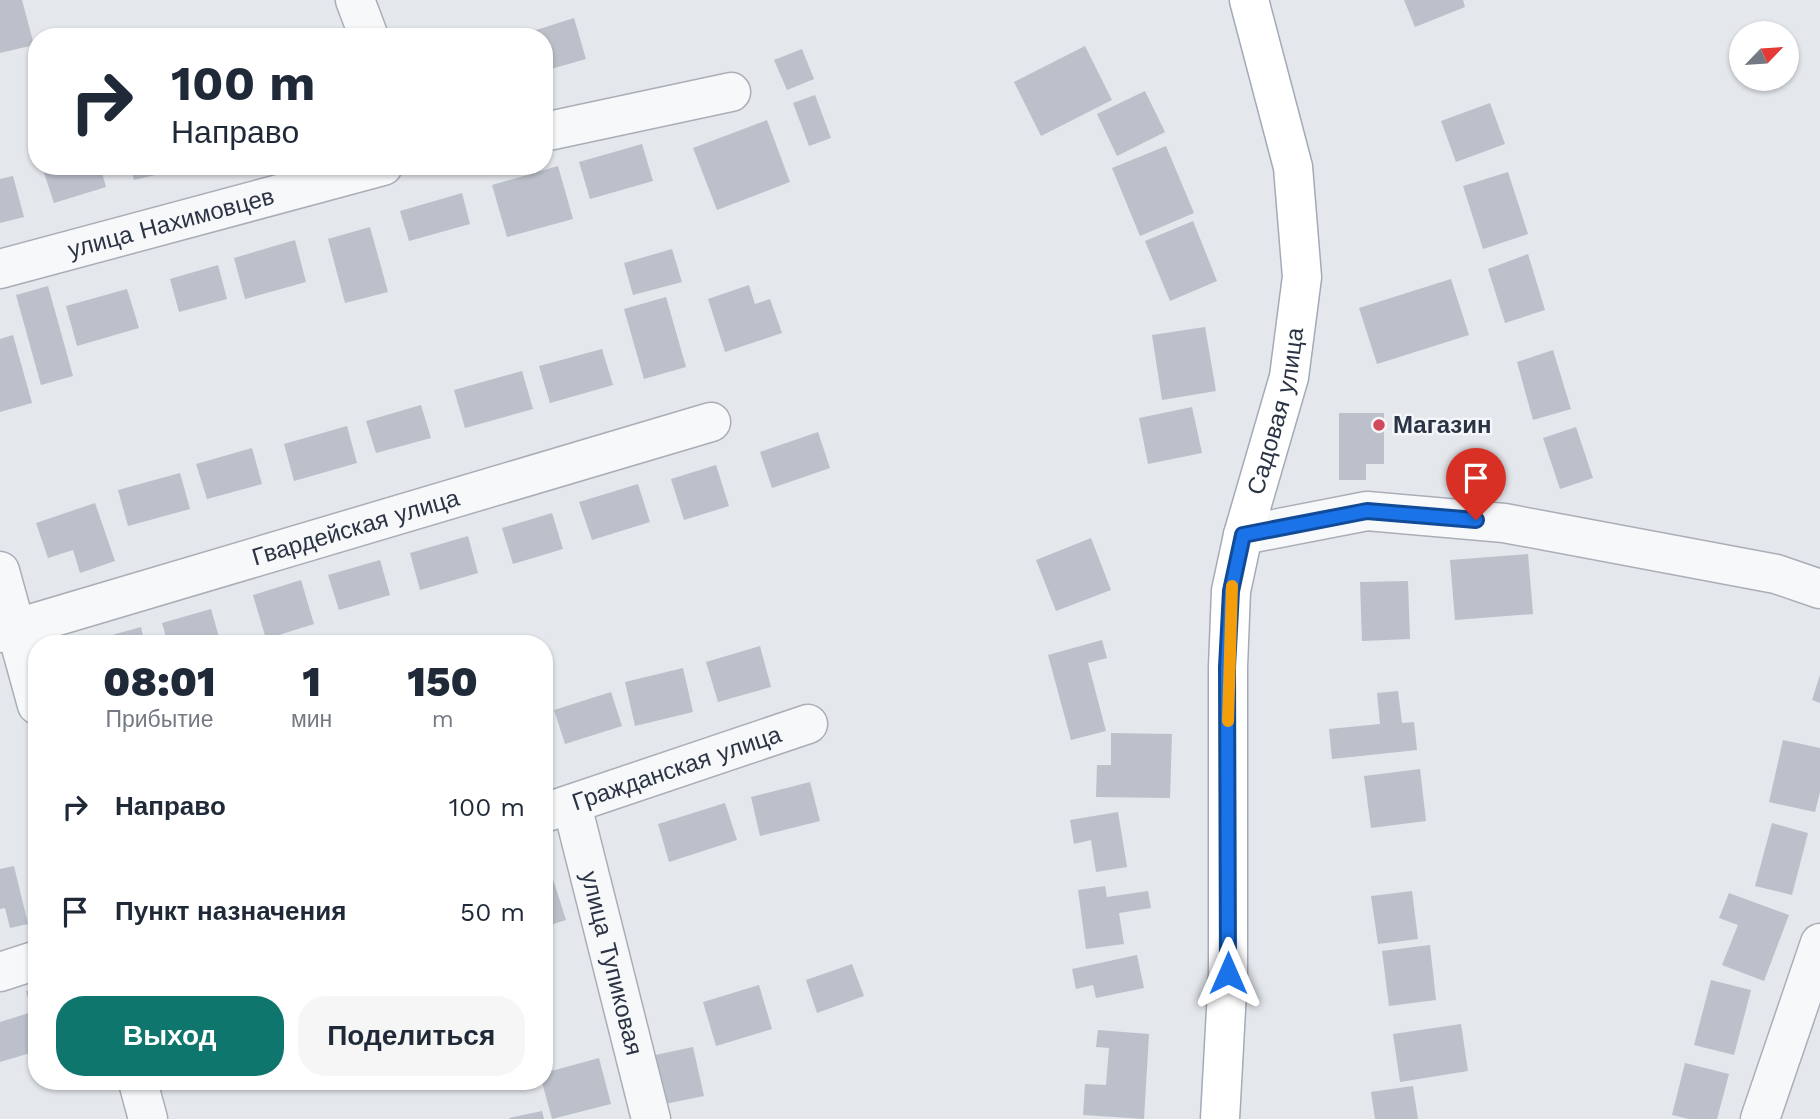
<!DOCTYPE html>
<html lang="ru">
<head>
<meta charset="utf-8">
<style>
  body { margin:0; font-family:"Work Sans",sans-serif; background:#f6f6f7; color:#1f2937; height:100vh; display:flex; flex-direction:column; font-size:26px; white-space:nowrap }
  * { box-sizing:border-box; margin:0 }
  p { font-size:23px; color:#747a83 }
  .icon { flex:none; width:38px; height:38px; fill:none; stroke:currentColor; stroke-width:2; stroke-linecap:round; stroke-linejoin:round }
  .map { position:relative; flex:1; overflow:hidden }
  .panel { position:absolute; left:28px; top:635px; width:525px; height:455px; display:flex; flex-direction:column; background:#fff; border-radius:28px; box-shadow:0 2px 5px #0004 }
  .panel>* { flex:none }
  .banner { position:absolute; left:28px; top:28px; width:525px; height:147px; border-radius:28px; box-shadow:0 2px 5px #0004; background:#fff; color:#1f2937; overflow:hidden }
  .needle { width:46px; rotate:65deg }
  .tools { position:absolute; left:1729px; top:21px; display:grid; gap:14px }
  .tools a { display:grid; place-items:center; width:70px; height:70px; border-radius:50%; background:#fff; box-shadow:0 2px 5px #0004; font-size:35px }
  .pin { position:absolute; display:grid; place-items:center; width:60px; height:60px; color:#fff; margin:-72px -30px; border-radius:50% 50% 50% 0; rotate:-45deg; box-shadow:0 0 7px #0007 }
  .pin .icon { rotate:45deg }
  .me { position:absolute; width:77px; margin:-38px; rotate:0deg; stroke-linejoin:round; filter:drop-shadow(0 0 5px #0008) }
  .turn { display:flex; align-items:center; gap:24px; height:147px; padding:0 28px; font-size:32px }
  .turn .icon { width:91px; height:91px; stroke-width:2.5 }
  .turn b { display:block; font-size:49px; line-height:60px }
  .eta { display:flex; justify-content:space-evenly; align-items:center; height:119px; text-align:center }
  .eta b { font-size:42px; font-weight:800; line-height:49px }
  .action { display:flex; gap:14px; margin-top:auto; padding:14px 28px }
  .action a { flex:1; height:80px; border-radius:28px; background:#0f766e; color:#fff; font-size:28px; font-weight:800; line-height:80px; text-align:center }
  .action a+a { background:#f6f6f7; color:#1f2937 }
  ul { padding:0; list-style:none }
  li { display:flex; align-items:center; gap:21px; height:105px; padding:0 28px }
  li div { flex:1 }
  li b { display:block; font-size:26px }
  li em { font-style:normal }
  .map>svg:first-child { display:block }
</style>
</head>
<body>
<div class="map">
<svg width="1820" height="1119" viewBox="0 0 1820 1119">
  <rect width="100%" height="100%" fill="#e4e7ec"/>
  <g fill="#bbc0ca">
    <path d="M0,0h22l12,45 -34,8z"/>
    <path d="M1404,0h59l2,7 -50,20z"/>
    <path d="M574,18l12,41 -42,12v-34h-30z"/>
    <path d="M1085,46l27,54 -71,36 -27,-54z"/>
    <path d="M802,49l12,30 -27,11 -13,-30z"/>
    <path d="M1145,91l20,41 -48,24 -20,-42z"/>
    <path d="M815,95l16,43 -22,8 -16,-43z"/>
    <path d="M1490,103l15,41 -49,18 -15,-41z"/>
    <path d="M767,120l23,62 -73,28 -24,-62z"/>
    <path d="M642,144l11,37 -63,18 -11,-37z"/>
    <path d="M1166,146l28,67 -54,23 -28,-68z"/>
    <path d="M100,166l6,21 -52,16 -12,-36z"/>
    <path d="M130,166h46l1,4 -43,10z"/>
    <path d="M558,166l15,53 -66,18 -15,-52z"/>
    <path d="M1508,172l20,62 -45,15 -20,-63z"/>
    <path d="M13,176l11,41 -24,6v-44z"/>
    <path d="M462,193l8,31 -61,17 -9,-30z"/>
    <path d="M1193,221l24,60 -47,20 -25,-60z"/>
    <path d="M370,227l18,65 -43,11 -17,-64z"/>
    <path d="M295,240l11,42 -61,17 -11,-41z"/>
    <path d="M672,249l10,33 -49,13 -9,-32z"/>
    <path d="M1528,254l17,56 -40,13 -17,-54z"/>
    <path d="M218,265l9,34 -48,13 -9,-33z"/>
    <path d="M1451,279l18,56 -92,29 -18,-56z"/>
    <path d="M749,285l6,19 15,-5 12,34 -57,19 -17,-53z"/>
    <path d="M48,286l25,90 -32,9 -25,-90z"/>
    <path d="M127,289l12,39 -62,18 -11,-40z"/>
    <path d="M666,297l20,70 -42,12 -20,-70z"/>
    <path d="M1205,327l11,64 -54,9 -10,-65z"/>
    <path d="M13,335l19,68 -32,9v-73z"/>
    <path d="M602,349l11,36 -63,18 -11,-37z"/>
    <path d="M1553,350l18,59 -38,11 -16,-58z"/>
    <path d="M522,371l11,38 -68,19 -11,-38z"/>
    <path d="M421,405l10,33 -55,15 -10,-32z"/>
    <path d="M1192,407l10,46 -54,11 -9,-46z"/>
    <path d="M1339,413h45v51h-18v16h-27z"/>
    <path d="M347,426l10,37 -63,18 -10,-37z"/>
    <path d="M1576,427l17,51 -33,11 -17,-51z"/>
    <path d="M818,432l12,36 -58,20 -12,-36z"/>
    <path d="M252,448l10,36 -55,15 -11,-35z"/>
    <path d="M716,465l13,41 -45,14 -13,-41z"/>
    <path d="M180,473l10,36 -62,17 -10,-36z"/>
    <path d="M638,484l12,38 -58,18 -13,-38z"/>
    <path d="M95,503l20,58 -35,12 -7,-23 -25,8 -12,-35z"/>
    <path d="M552,513l11,36 -50,15 -11,-36z"/>
    <path d="M468,536l10,37 -58,17 -10,-37z"/>
    <path d="M1091,538l20,52 -55,21 -20,-51z"/>
    <path d="M1528,554l5,60 -78,6 -5,-60z"/>
    <path d="M380,560l10,35 -51,15 -11,-35z"/>
    <path d="M301,580l13,44 -48,15 -13,-44z"/>
    <path d="M1408,581l2,58 -48,2 -2,-59z"/>
    <path d="M211,609l10,35h-53l-6,-21z"/>
    <path d="M141,627l4,17h-62v-1z"/>
    <path d="M1102,640l5,18 -19,5 18,68 -35,9 -23,-85z"/>
    <path d="M760,646l11,41 -53,15 -12,-40z"/>
    <path d="M683,668l10,44 -58,14 -10,-44z"/>
    <path d="M1820,675v28l-8,-3z"/>
    <path d="M1398,691l4,32 12,-1 3,28 -85,9 -3,-30 51,-5 -3,-31z"/>
    <path d="M611,692l11,34 -57,18 -11,-34z"/>
    <path d="M1111,733l61,1 -2,64 -74,-1 1,-32h14z"/>
    <path d="M1783,740l37,8v44l-5,20 -46,-10z"/>
    <path d="M1420,769l6,52 -55,7 -7,-52z"/>
    <path d="M810,782l10,39 -60,15 -9,-39z"/>
    <path d="M725,803l12,37 -68,22 -11,-38z"/>
    <path d="M1118,812l9,55 -31,5 -5,-32 -17,4 -4,-24z"/>
    <path d="M1772,823l36,10 -16,62 -37,-9z"/>
    <path d="M547,860l19,60 -22,7v-66z"/>
    <path d="M14,866l14,58 -18,4 -5,-20 -5,1v-40z"/>
    <path d="M1105,886l2,11 41,-6 3,17 -32,5 5,31 -38,5 -8,-59z"/>
    <path d="M1412,891l6,48 -40,5 -7,-48z"/>
    <path d="M1729,893l60,22 -25,66 -42,-16 16,-40 -19,-7z"/>
    <path d="M1430,945l6,55 -47,6 -7,-55z"/>
    <path d="M1137,955l7,33 -48,10 -3,-13 -17,4 -4,-20z"/>
    <path d="M852,964l12,32 -47,17 -11,-33z"/>
    <path d="M1711,980l40,10 -17,65 -40,-10z"/>
    <path d="M759,985l13,44 -56,17 -13,-44z"/>
    <path d="M37,988v63l-37,11v-40l32,-10 -6,-21z"/>
    <path d="M1461,1024l7,47 -68,11 -7,-48z"/>
    <path d="M1098,1030l51,4 -5,85 -61,-4 2,-31 21,1 3,-37 -13,-1z"/>
    <path d="M693,1047l11,49 -39,8 -10,-49z"/>
    <path d="M599,1058l12,46 -59,15 -10,-37 2,-9z"/>
    <path d="M1685,1063l44,11 -12,45h-28l-17,-4z"/>
    <path d="M1413,1086l5,33h-43l-4,-27z"/>
    <path d="M542,1111l2,8h-34l-1,-1z"/>
  </g>
  <g fill="none" stroke-linecap="round" stroke-linejoin="round">
    <defs>
      <g id="minor">
        <path d="M355,0l14,37"/>
        <path d="M544,132l187,-40"/>
        <path id="s1" d="M0,269l383,-103"/>
        <path d="M1243,535l124,-24 137,12 272,51 44,15"/>
        <path d="M0,571l37,134"/>
        <path id="s2" d="M0,633l711,-211"/>
        <path id="s3" d="M572,805l79,314"/>
        <path id="s4" d="M544,813l264,-89"/>
        <path d="M0,972l37,-12"/>
        <path d="M138,1082l10,37"/>
        <path d="M1760,1119l60,-176"/>
      </g>
      <g id="major">
        <path id="s5" d="M1220,1119l8,-146v-306l3,-76 12,-56 46,-158 13,-100 -9,-110 -44,-167"/>
      </g>
    </defs>
    <use href="#minor" stroke="#a9aeb7" stroke-width="41"/>
    <use href="#major" stroke="#a3abb8" stroke-width="41"/>
    <use href="#minor" stroke="#f7f8fa" stroke-width="38"/>
    <use href="#major" stroke="#fff" stroke-width="38"/>
  </g>
  <g fill="none" stroke-linecap="round" stroke-linejoin="round">
    <defs>
      <path id="route" d="M1228,973l-1,-306 4,-76 12,-56 124,-24 109,9"/>
    </defs>
    <use href="#route" stroke="#114b97" stroke-width="18"/>
    <use href="#route" stroke="#1a73e8" stroke-width="12"/>
    <path stroke="#f59e0b" stroke-width="12" d="M1228,721l4,-135"/>
  </g>
  <circle fill="#d1495b" stroke="#f4f6f9" stroke-width="2.5" cx="1379" cy="425" r="7"/>
  <g text-anchor="middle" dominant-baseline="central" stroke-width="5" stroke-linejoin="round" paint-order="stroke">
    <g font-size="24" fill="#2b3445" stroke="#f4f6f9">
      <text stroke="none"><textPath href="#s1" startOffset="177">улица Нахимовцев</textPath></text>
      <text stroke="none"><textPath href="#s5" startOffset="714">Садовая улица</textPath></text>
      <text stroke="none"><textPath href="#s2" startOffset="371">Гвардейская улица</textPath></text>
      <text stroke="none"><textPath href="#s4" startOffset="140">Гражданская улица</textPath></text>
      <text stroke="none"><textPath href="#s3" startOffset="163">улица Тупиковая</textPath></text>
    </g>
    <g font-size="24" font-weight="bold" fill="#2b3445" stroke="#f4f6f9" text-anchor="start">
      <text x="1393" y="425">Магазин</text>
    </g>
  </g>
</svg>
<div class="tools">
<a><svg class="needle" viewBox="-14 -14 28 28"><path d="M0-13l5 13h-10z" fill="#e53935"/><path d="M0 13l5-13h-10z" fill="#747a83"/></svg></a>
</div>
<div class="pin" style="left:1476px;top:520px;background:#d93025"><svg class="icon" aria-label="arrive" viewBox="0 0 24 24"><path d="M6 21V4h12l-3 4 3 4H6"/></svg></div>
<svg class="me" style="left:1228px;top:973px" viewBox="-20 -20 40 40"><path d="M0-17L14 15 0 8-14 15z" fill="#1a73e8" stroke="#fff" stroke-width="4"/></svg>
<div class="banner">
<div class="turn"><svg class="icon" aria-label="right" viewBox="0 0 24 24"><path d="M7 20v-9h11M14 6l5 5-5 5"/></svg><div><b>100 m</b>Направо</div></div>
</div>
<section class="panel">
<div class="eta">
<div><b>08:01</b><p>Прибытие</p></div>
<div><b>1</b><p>мин</p></div>
<div><b>150</b><p>m</p></div>
</div>
<ul>
<li><svg class="icon" aria-label="right" viewBox="0 0 24 24"><path d="M7 20v-9h11M14 6l5 5-5 5"/></svg><div><b>Направо</b></div><em>100 m</em></li>
<li><svg class="icon" aria-label="arrive" viewBox="0 0 24 24"><path d="M6 21V4h12l-3 4 3 4H6"/></svg><div><b>Пункт назначения</b></div><em>50 m</em></li>
</ul>
<div class="action"><a>Выход</a><a>Поделиться</a></div>
</section>
</div>
</body>
</html>
